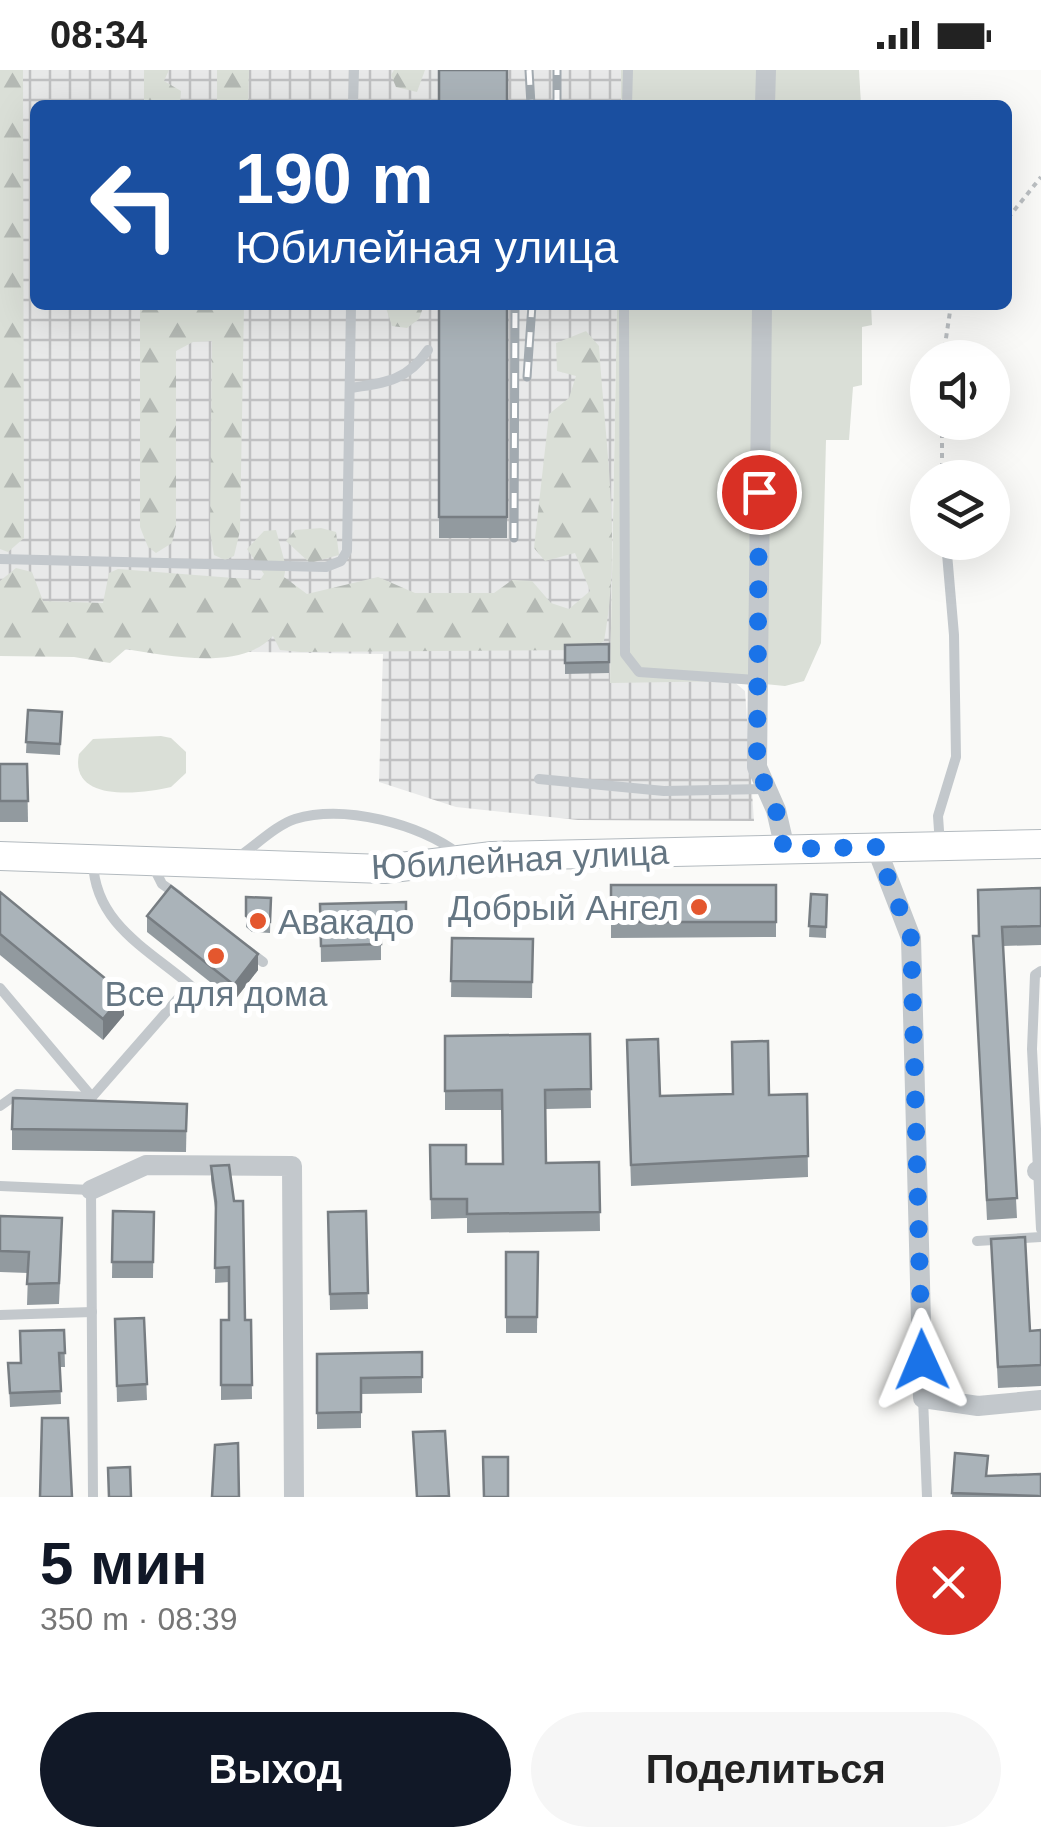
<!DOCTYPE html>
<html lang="ru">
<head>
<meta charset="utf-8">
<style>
  body { margin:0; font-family:Helvetica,sans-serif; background:#f6f6f6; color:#222; height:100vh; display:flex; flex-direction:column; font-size:38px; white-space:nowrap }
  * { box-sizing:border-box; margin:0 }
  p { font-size:32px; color:#767676 }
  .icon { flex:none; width:55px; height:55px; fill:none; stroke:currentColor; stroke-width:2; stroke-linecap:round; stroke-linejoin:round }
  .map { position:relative; height:1427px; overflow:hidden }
  .sheet { display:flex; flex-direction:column; background:#fff; flex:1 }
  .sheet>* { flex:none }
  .guide { position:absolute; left:30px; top:30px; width:982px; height:210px; border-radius:15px; box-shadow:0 10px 40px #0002; background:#1a4fa0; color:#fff; overflow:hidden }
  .controls { position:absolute; left:910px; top:270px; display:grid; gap:20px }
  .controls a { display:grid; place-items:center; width:100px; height:100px; border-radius:50%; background:#fff; box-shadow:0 10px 40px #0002; font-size:50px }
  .pin { position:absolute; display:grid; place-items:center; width:85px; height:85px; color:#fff; margin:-42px; border:5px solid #fff; border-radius:50%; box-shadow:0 2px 10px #0007 }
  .me { position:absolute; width:110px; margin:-55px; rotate:359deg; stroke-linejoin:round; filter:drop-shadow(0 0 8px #0008) }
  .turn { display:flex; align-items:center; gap:35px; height:210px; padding:0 40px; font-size:45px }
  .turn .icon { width:130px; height:130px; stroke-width:2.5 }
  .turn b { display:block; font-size:70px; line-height:85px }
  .round { display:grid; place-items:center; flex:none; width:105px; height:105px; border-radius:52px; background:#f6f6f6 }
  .overview { display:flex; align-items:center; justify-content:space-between; height:170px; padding:0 40px }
  h1 { font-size:60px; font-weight:700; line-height:75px; color:#111827 }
  .primary-button { display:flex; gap:20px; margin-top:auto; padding:20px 40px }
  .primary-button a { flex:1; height:115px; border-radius:60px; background:#111827; color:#fff; font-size:40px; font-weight:700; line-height:115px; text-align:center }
  .primary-button a+a { background:#f6f6f6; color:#222 }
  .status { display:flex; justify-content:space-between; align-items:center; height:70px; padding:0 50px; background:#fff; direction:ltr }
  .status svg { height:28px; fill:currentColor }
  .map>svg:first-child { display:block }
</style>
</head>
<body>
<div class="status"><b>08:34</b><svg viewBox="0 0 49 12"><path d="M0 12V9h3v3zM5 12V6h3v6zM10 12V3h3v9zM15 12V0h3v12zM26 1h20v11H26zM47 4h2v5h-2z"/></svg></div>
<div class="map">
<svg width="1041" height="1427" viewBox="0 0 1041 1427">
  <defs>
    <pattern id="industrial-grid" width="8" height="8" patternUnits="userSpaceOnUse" patternTransform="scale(2.5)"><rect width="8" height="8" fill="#e8e9e9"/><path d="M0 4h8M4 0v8" fill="none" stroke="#c0c1c2"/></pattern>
    <pattern id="forest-firs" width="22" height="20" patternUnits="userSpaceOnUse" patternTransform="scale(2.5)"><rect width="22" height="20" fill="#dadfd7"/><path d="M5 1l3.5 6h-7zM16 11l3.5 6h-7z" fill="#b4b9b4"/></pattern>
  </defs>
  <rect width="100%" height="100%" fill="#fafaf8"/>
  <path fill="url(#industrial-grid)" d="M0,0h621v35h-586v200h582l-7,377 123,-1 12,10 9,130 -176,-1 -122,-13 -77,-25 4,-128 -383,-6z"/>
  <g fill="#dadfd7">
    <path d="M621,0h238l2,35h-240z"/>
    <path d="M617,235h254l1,20 -10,2v58l-9,2 -4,53h-23l-5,203 -17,38 -19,5 -52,-5 -123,2z"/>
    <path d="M161,666l10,2 15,14v21l-15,14c-30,7 -102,16 -92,-33l14,-15z"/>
  </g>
  <g fill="url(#forest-firs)">
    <path d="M0,0h23l1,468 -16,14 -8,-3z"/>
    <path d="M144,0h25l-5,11 17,10 -1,14h-36z"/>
    <path d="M217,0h32l-1,35h-31z"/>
    <path d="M394,0h31l-8,22 -21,-5 -5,-12z"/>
    <path d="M140,235h104l-4,226 -6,25 -9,4 -11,-5 -4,-23 2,-191 -19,1 -17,9v175l-4,17 -16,10 -8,-6 -8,-20z"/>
    <path d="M385,235h39l-5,14 -12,9 -15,-2z"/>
    <path d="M586,261l13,15c6,96 23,199 5,295l-14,9 -290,2 -20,-2 -7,-14c-32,35 -104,20 -147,13l-16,14 -36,-6 -74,-1v-75l16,-13 16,4 11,29 60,2 6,-30 9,-4 142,11 4,-6 -17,-25 17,-18 12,-1 10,37 -2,10 23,17 71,-17 37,16h79l18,-13 20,1 19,22 18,6 21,-18 -15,-38 -30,8 -11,-13 15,-134 20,-16 7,-22 -19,-5 -1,-28z"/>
    <path d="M321,458l15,4 3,23 -29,8 -24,-22 9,-11z"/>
  </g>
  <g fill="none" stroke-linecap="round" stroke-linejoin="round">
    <defs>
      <path id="secondary" d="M0,786l384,13 108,-13 549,-12"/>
    </defs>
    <use href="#secondary" stroke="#b3babf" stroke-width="30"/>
    <g stroke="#bbbfc2" stroke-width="4" stroke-dasharray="5 5" stroke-linecap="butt">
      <path d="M1008,148l33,-41"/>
      <path d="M943,288l8,-53"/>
      <path d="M942,408v-56"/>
    </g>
    <g stroke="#c3c8cc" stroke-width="10">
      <path d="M353,35l1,-35"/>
      <path d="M627,35l1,-35"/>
      <path d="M624,235l1,349 14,18 117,8"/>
      <path d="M350,318c35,-5 57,-7 78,-38"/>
      <path d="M0,489l326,8 15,-6 6,-10 4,-246"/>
      <path d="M539,709l125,12 102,-2"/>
      <path d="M940,775l-2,-29 18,-59 -2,-122 -8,-93"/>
      <path d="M237,788c17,-11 39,-33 58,-39 50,-15 124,5 164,35"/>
      <path d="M152,794l10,20 17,12"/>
      <path d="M247,880l16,12"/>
      <path d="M1041,901l-6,4 -3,74 9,180"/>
      <path d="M0,918l92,109"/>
      <path d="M92,1027l98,-112c-44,-37 -95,-62 -97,-123"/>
      <path d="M0,1036l17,-12 75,3"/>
      <path d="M0,1116l91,4 2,307"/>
      <path d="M977,1171l64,-4"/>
      <path d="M0,1245l92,-3"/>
      <path d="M923,1328l4,99"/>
    </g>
    <g stroke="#c3c8cc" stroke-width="20">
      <path d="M765,35l1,-35"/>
      <path d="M762,235l-5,462 19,43 9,39"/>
      <path d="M876,777l35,91 12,460 55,8 63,-6"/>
      <path d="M1037,1101h4"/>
      <path d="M91,1120l55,-25 146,1 2,331"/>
    </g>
    <use href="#secondary" stroke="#fff" stroke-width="28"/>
    <defs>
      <g id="rail">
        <path d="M529,0l2,35"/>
        <path d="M557,35v-35"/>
        <path d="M527,307l5,-72"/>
        <path d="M514,468l1,-233"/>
      </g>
    </defs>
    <use href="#rail" stroke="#a2aab0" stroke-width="9"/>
    <use href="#rail" stroke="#fff" stroke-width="5" stroke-dasharray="15" stroke-linecap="butt"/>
  </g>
  <g fill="#929a9f">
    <rect x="439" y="235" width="68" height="233"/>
    <path d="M609,574v29l-44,1v-29z"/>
    <path d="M28,640l34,2 -2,43 -34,-2z"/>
    <path d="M0,694h27l1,58h-28z"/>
    <path d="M611,815h165v52l-165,1z"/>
    <path d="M1041,818v57l-38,1 14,272 -30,2 -14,-284h6z"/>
    <path d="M0,822l124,123 -21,25 -103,-85z"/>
    <path d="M811,824l16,1 -1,43 -17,-1z"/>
    <path d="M271,828l-1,35 -18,-1 -6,-5v-11z"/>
    <path d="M406,832v31l-25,1v26l-60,2 -1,-58z"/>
    <path d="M147,846l111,54 -24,31 -87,-69z"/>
    <path d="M452,868l81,1 -1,59 -81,-1z"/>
    <path d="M590,964l1,74 -45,1v54l53,-1 1,69 -133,2v-15l-36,1 -1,-74 36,19h37l-1,-54h-57v-74z"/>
    <path d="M627,990l33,36 147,-2 1,83 -177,9z"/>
    <path d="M187,1034l-1,48 -174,-2v-21z"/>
    <path d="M211,1096l34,154h6l1,79 -31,1v-80h8v-38l-14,1 1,-68 -5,-35z"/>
    <path d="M113,1141l41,1 -1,66h-41z"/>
    <path d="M366,1141l2,98 -38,1 -2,-98z"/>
    <path d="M0,1146l62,23 -3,65 -32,1 1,-32 -28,-1z"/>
    <path d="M991,1169l39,92 11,-1v56l-43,2z"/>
    <path d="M506,1182h32l-1,81h-31z"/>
    <path d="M144,1248l3,82 -30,2 -2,-83z"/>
    <path d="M64,1260l1,37h-5l1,37 -51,3 -2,-44h12z"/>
    <path d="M422,1282v41l-61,1v34l-44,1v-75z"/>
    <path d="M955,1383l31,23 55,21h-89z"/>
  </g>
  <g fill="#777d82">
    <path d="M258,884v16l-24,31v-16z"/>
    <path d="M124,924v21l-21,25v-21z"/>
  </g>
  <g fill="#aab3b9" stroke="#777d82" stroke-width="2.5">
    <rect x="439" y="0" width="68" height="35"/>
    <rect x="439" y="235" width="68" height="212"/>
    <path d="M609,574v18l-44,1v-18z"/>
    <path d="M28,640l34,2 -2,32 -34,-2z"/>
    <path d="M0,694h27l1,37h-28z"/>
    <rect x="611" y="815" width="165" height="37"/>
    <path d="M171,816l87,68 -24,31 -87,-69z"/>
    <path d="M1041,818v38l-39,1 15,271 -30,2 -14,-264h6l-1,-46z"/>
    <path d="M0,822l124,102 -21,25 -103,-85z"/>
    <path d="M811,824l16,1 -1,32 -17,-1z"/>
    <path d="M246,827l25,1 -1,24 -18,-1 -6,-5z"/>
    <path d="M406,832v15l-26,1 1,26 -60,2 -1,-42z"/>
    <path d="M452,868l81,1 -1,43 -81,-1z"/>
    <path d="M590,964l1,55 -46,1 1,73 53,-1 1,50 -133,2v-15h-36l-1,-54h36v19h37l-1,-74 -57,1v-55z"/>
    <path d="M658,969l2,57 73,-2 -1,-52 36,-1 1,54 38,-1 1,62 -177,9 -4,-125z"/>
    <path d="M13,1028l174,6 -1,27 -174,-2z"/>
    <path d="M229,1095l5,36h9l2,119h6l1,65h-31v-65h8v-53l-14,1 1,-66 -5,-36z"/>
    <path d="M113,1141l41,1 -1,50h-41z"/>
    <path d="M366,1141l2,82 -38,1 -2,-82z"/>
    <path d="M0,1146l62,2 -3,65 -32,1 2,-32 -29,-1z"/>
    <path d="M1025,1167l5,94 11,-1v35l-43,2 -7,-128z"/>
    <path d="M506,1182h32l-1,65h-31z"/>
    <path d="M144,1248l3,66 -30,2 -2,-67z"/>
    <path d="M64,1260l1,23h-6l2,38 -51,2 -2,-30h13l-1,-32z"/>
    <path d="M422,1282v25l-61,1v34l-44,1v-59z"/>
    <path d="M42,1348h26l4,79h-32z"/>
    <path d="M445,1361l4,65 -32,1 -4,-65z"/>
    <path d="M238,1373l1,54h-27l3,-52z"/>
    <path d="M955,1383l33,3 -2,20 55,-2v23l-3,-1 -86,-3z"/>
    <path d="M483,1387h25v40h-24z"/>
    <path d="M130,1397l1,30h-22l-1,-29z"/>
  </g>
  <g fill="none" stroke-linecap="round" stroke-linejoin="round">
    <path stroke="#1a73e8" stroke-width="18" stroke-dasharray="0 32.4" d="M759,422l-2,274 19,44 8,39 92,-2 35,91 11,422"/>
  </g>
  <g fill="#e4572e" stroke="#fff" stroke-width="4">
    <circle cx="699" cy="837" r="10"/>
    <circle cx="258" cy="851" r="10"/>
    <circle cx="216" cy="886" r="10"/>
  </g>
  <g text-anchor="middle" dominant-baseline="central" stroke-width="10" stroke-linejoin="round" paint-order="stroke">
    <g font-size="35" fill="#657683" stroke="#fff">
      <text transform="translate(520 789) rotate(-3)">Юбилейная улица</text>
    </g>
    <g font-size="35" fill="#657683" stroke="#fff" text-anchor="end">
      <text x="679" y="837">Добрый Ангел</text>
      <text x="278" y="851" text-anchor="start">Авакадо</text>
      <text x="216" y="923" text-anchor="middle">Все для дома</text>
    </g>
  </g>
</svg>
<div class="controls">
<a><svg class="icon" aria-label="sound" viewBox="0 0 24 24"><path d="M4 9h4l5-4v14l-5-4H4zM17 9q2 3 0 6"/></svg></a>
<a><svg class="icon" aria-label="layers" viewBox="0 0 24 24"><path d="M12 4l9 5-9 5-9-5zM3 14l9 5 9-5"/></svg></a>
</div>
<div class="pin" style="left:759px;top:422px;background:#d93025"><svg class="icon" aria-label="arrive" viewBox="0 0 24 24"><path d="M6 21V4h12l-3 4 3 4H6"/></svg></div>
<svg class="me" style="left:922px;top:1290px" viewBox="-20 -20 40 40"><path d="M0-17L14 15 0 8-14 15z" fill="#1a73e8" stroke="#fff" stroke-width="4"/></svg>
<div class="guide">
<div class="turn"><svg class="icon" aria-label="left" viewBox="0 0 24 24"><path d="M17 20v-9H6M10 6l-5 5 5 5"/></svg><div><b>190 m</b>Юбилейная улица</div></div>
</div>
</div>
<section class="sheet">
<div class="overview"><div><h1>5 мин</h1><p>350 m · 08:39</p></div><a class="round" style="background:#d93025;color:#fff"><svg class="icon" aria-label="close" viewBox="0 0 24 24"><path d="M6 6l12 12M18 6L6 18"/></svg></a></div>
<div class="primary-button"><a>Выход</a><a>Поделиться</a></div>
</section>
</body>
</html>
